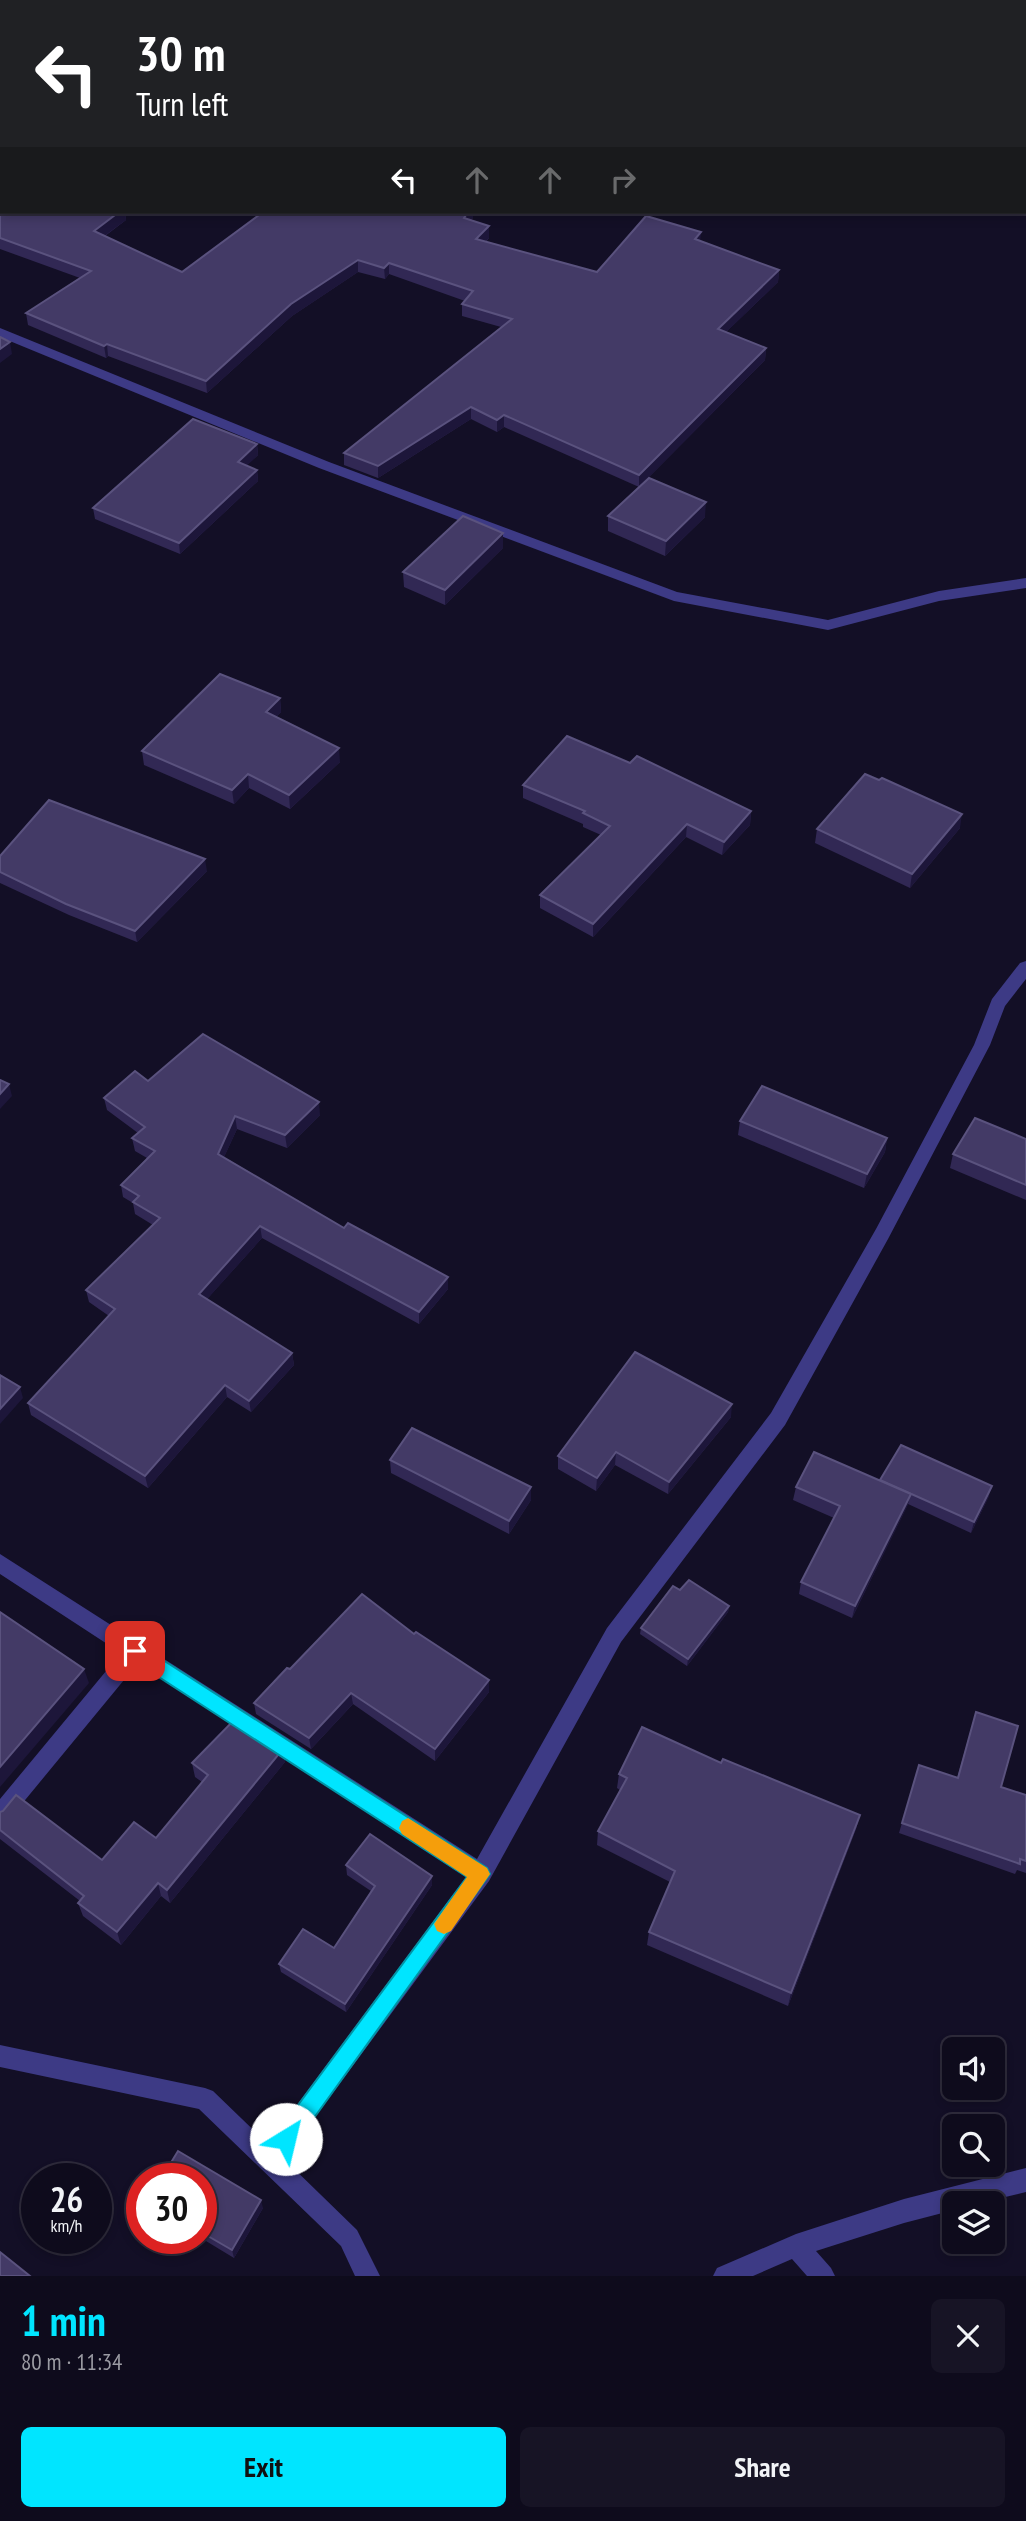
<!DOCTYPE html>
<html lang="en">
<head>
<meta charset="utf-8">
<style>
  body { margin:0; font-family:"PT Sans Narrow",sans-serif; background:#171425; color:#f1f3f6; height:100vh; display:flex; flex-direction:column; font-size:26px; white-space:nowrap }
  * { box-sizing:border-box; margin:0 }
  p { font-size:23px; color:#9b9ba3 }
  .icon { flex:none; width:38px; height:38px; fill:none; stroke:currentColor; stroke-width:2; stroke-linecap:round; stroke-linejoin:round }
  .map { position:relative; height:2276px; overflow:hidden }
  .sheet { display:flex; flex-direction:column; background:#0e0b1c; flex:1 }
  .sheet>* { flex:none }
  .hud { position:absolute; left:0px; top:0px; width:1027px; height:214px; box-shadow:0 4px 10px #0003,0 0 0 2px #2e2b3b; background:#202124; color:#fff; overflow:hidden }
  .fabs { position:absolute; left:942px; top:2037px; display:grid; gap:14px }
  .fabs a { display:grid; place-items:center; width:63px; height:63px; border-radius:10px; background:#0e0b1c; box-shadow:0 4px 10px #0003,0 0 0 2px #2e2b3b; font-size:35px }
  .speed { position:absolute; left:21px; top:2163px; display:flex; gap:14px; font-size:35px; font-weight:700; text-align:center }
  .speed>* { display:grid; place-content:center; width:91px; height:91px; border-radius:50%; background:#0e0b1c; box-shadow:0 4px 10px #0003,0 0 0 2px #2e2b3b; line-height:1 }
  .speed small { font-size:18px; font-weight:400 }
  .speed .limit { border:10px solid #d22; background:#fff; color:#111 }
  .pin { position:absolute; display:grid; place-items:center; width:60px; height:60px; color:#fff; margin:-30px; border-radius:14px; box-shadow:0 4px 10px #0006 }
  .me { position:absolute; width:77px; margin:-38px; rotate:36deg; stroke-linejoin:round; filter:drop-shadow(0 0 5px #0008) }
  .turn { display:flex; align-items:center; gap:24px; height:147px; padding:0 21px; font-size:32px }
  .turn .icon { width:91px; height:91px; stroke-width:2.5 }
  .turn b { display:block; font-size:49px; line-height:60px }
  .lanes { display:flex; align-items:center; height:66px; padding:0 21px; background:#0003; justify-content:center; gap:35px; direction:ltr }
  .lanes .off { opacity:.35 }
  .round { display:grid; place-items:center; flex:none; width:74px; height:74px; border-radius:10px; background:#171425 }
  .overview { display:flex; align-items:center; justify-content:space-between; height:119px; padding:0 21px }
  h1 { font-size:42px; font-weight:600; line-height:52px; color:#00e5ff }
  .action { display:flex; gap:14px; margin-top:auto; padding:14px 21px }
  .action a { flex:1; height:80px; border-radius:10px; background:#00e5ff; color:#111; font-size:28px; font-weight:600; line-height:80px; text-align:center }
  .action a+a { background:#171425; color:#f1f3f6 }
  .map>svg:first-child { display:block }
</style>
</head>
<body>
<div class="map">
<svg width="1026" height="2276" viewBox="0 0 1026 2276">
  <rect width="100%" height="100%" fill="#130f26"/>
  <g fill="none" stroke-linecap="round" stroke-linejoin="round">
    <g fill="#3d3a85" fill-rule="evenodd">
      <path d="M307,0h18l1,2h-17z"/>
      <path d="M0,328l329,134 348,130 151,28 111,-29 87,-13v10l-87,13 -111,29 -154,-29 -355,-133 -319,-131z"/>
      <path d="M1026,961v18l-21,27 -15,39 -102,194 -103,186 -164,217 -132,239 -205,278 73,71 23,46h-25l-14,-30 -142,-137 -199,-42v-22l205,43 8,3 55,53 198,-267 -328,-214 -131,159 -7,3v-26l121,-146 -121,-79v-20l477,305 130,-231 164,-215 105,-184 98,-184 18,-46 28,-36z"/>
      <path d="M1026,2168v24l-46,11h-26v7l-50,13 -88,28 15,17 4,8h-28l-15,-17 -39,17h-40l4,-8 79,-34 108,-35z"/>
    </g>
  </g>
  <g fill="#312854">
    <path d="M0,0l2,2v140h-2z"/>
    <path d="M0,161l2,51h123l1,8 -21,16 77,36 209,-60h82v6l-2,2 18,6v12l-3,4 111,30 103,-31 79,29 -1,12 -52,50 40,16 -1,12 -126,127 -135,-60 -7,5 -26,-13 -93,59 -34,-13v-12l157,-126 -39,-11v-12l3,-3 -76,-27 -4,5 -27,-7 -66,44 -85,77 -99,-37 -2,2 -78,-33 -2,-12 54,-35 -80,-29z"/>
    <path d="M257,444l1,11 -12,11 11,4 1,11 -78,73 -85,-35 -2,-11z"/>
    <path d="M608,516l97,1 -40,39 -57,-25z"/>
    <path d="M503,548l-58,57 -41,-18 -1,-15z"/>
    <path d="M280,698l1,14 -5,5 64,45 -50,47 -41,-21 -15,16 -90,-39 -2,-14z"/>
    <path d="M630,763l121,48 -1,14 -28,30 -36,-18 -93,100 -53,-29v-13l61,-60 -18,-8v-3l-60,-26v-13z"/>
    <path d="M960,828l-50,60 -95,-45 2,-14z"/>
    <path d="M0,856l207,15 -70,71 -68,-27 -69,-32z"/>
    <path d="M148,1081l172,34 -33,33 -50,-19 -13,28 224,132 -29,35 -157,-86 -55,61 85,54 2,12 -43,47 -24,-15 -79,91 -117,-73 -3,-12 81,-87 -20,-14 -3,-12 67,-65 -18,-11 -2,-11 -10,-6 -2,-12 26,-27 -12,-7 -3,-13 6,-5 -31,-23 -3,-12z"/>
    <path d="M740,1121l147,17 -2,14 -21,36 -126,-53z"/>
    <path d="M1026,1139v61l-76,-32 3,-14z"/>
    <path d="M731,1417l-63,77 -53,-29 -19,26 -38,-22v-13z"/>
    <path d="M390,1460l141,27v13l-22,34 -118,-61z"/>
    <path d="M880,1480l109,16 -18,37 -63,-29 -56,114 -53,-24 2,-12 33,-64 -41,-18 3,-13 84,-6z"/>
    <path d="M729,1606l-1,6 -41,54 -47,-32 1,-6z"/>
    <path d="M290,1669l199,23 -54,69 -82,-57 -42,45 -55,-35 -2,-11z"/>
    <path d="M976,1712l25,75 25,8v78l-9,-3 -2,4 -116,-41 20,-68 38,13z"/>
    <path d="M283,1749l2,13 -115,141 -9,-7 -40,49 -38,-29 -5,-13 2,-2 -80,-62v-27l102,48 54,-22 46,-56 -7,-5 -3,-14z"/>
    <path d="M721,1763l139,52 -4,14 -68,177 -141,-61 2,-13 21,-50 -73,-37 1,-14 22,-41 -3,-2 2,-14z"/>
    <path d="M346,1865l86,20 -86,127 -65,-40 -2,-8 55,-16 37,-57 -24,-16z"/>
    <path d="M201,2179l62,29 -29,50 -33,-20z"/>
  </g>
  <g fill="#1d163a">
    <path d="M119,212h6l1,8 -30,22 -2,-11z"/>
    <path d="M468,212h5v6l-9,12v-12z"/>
    <path d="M489,226v12l-13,13v-12z"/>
    <path d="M701,232l-1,12 -5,-5z"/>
    <path d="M358,260v12l-66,44 -85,77 -1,-12 85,-77z"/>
    <path d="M389,263v11l-4,5 -1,-11z"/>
    <path d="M779,270l-1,12 -61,59 1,-12z"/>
    <path d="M10,342l2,12 -12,9v-14z"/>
    <path d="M107,344l1,12 -2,2 -2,-12z"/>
    <path d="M766,348l-1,12 -126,127v-12z"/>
    <path d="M471,407v12l-93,59v-12z"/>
    <path d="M504,415v12l-7,5v-12z"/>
    <path d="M257,444l1,11 -19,18 -1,-11z"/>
    <path d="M257,470l1,11 -78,73 -1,-11z"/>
    <path d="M706,502l-1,15 -40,39 1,-15z"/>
    <path d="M503,533v15l-58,57v-15z"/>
    <path d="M280,698l1,14 -13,14 -2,-14z"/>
    <path d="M339,748l1,14 -50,47 -1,-14z"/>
    <path d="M248,774l1,14 -15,16 -2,-14z"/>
    <path d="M751,811l-1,14 -28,30 2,-13z"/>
    <path d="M962,814l-2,14 -50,60 2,-14z"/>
    <path d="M687,824l-1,13 -93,100v-13z"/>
    <path d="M205,859l2,12 -70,71 -2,-11z"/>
    <path d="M9,1084l3,12 -12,13v-15z"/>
    <path d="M319,1102l1,13 -33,33 -2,-13z"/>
    <path d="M235,1116l2,13 -17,37 -2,-12z"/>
    <path d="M887,1138l-2,14 -21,36 3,-14z"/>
    <path d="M260,1226l2,12 -61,68 -2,-12z"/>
    <path d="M448,1277v12l-29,35v-12z"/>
    <path d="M292,1353l2,12 -43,47 -2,-11z"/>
    <path d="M225,1385l2,12 -79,91 -3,-12z"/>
    <path d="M20,1387l3,11 -23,26v-15z"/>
    <path d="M732,1404l-1,13 -63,77 1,-12z"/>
    <path d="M616,1452l-1,13 -19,26 1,-13z"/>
    <path d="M992,1486l-3,10 -18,37 3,-11z"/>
    <path d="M531,1487v13l-22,34v-13z"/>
    <path d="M911,1494l-4,13 -55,111 3,-12z"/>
    <path d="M729,1606l-1,6 -41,54 1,-7z"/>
    <path d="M84,1669l5,14 -89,104v-20z"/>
    <path d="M489,1680v12l-54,69v-12z"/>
    <path d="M351,1693l2,11 -42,45 -2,-11z"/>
    <path d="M283,1749l2,13 -115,141 -3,-13z"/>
    <path d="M860,1815l-4,14 -68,177 3,-13z"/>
    <path d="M432,1876v9l-86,127 -1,-8z"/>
    <path d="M158,1883l3,13 -40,49 -4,-13z"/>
    <path d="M261,2200l2,8 -29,50 -2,-8z"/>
  </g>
  <g fill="#433a66" stroke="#5a527e" stroke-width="2">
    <path d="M0,0h16l8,2h-22v129h-2z"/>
    <path d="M2,160v52h117l-25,19 88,41 81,-60h205l-4,6 25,8 -13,13 121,33 49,-56 55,16 -6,7 84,31 -61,59 48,19 -127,127 -135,-60 -7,5 -26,-13 -93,59 -34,-13 168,-134 -50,-15 11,-13 -84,-28 -5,5 -26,-8 -67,44 -85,77 -99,-37 -3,2 -78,-33 65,-42 -91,-33v-77z"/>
    <path d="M0,337l10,5 -10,7z"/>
    <path d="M193,419l64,25 -19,18 19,8 -78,73 -86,-35z"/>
    <path d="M649,478l57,24 -40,39 -58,-25z"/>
    <path d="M463,516l40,17 -58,57 -42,-18z"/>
    <path d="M220,674l60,24 -14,14 73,36 -50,47 -41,-21 -16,16 -90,-39z"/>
    <path d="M567,736l63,27 7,-7 114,55 -27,31 -37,-18 -94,100 -53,-29 70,-69 -27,-13 2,-2 -62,-26z"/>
    <path d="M865,774l14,6 3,-2 80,36 -50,60 -95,-45z"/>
    <path d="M49,800l156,59 -70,72 -69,-27 -66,-32v-16z"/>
    <path d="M203,1034l116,68 -34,33 -50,-19 -17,38 126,74 4,-5 100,54 -29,35 -159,-86 -61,68 93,59 -43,48 -24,-16 -80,91 -117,-73 87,-94 -29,-19 74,-72 -27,-16 6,-6 -18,-11 34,-34 -23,-13 13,-11 -41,-29 31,-27 13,10z"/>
    <path d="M0,1080l9,4 -9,10z"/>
    <path d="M762,1086l125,52 -20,36 -127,-53z"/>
    <path d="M975,1118l51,21v46l-73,-31z"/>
    <path d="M635,1352l97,52 -63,78 -53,-30 -19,26 -39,-22z"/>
    <path d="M0,1375l20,12 -20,22z"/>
    <path d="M412,1428l119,59 -22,34 -119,-61z"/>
    <path d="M901,1445l91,41 -18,36 -94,-42z"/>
    <path d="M814,1452l97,42 -56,112 -54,-24 39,-76 -44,-19z"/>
    <path d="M689,1580l40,26 -41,53 -47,-31 32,-42 7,4z"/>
    <path d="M362,1594l52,40 2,-2 73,48 -54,69 -84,-56 -42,45 -55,-35 33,-35 3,1z"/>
    <path d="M0,1612l84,57 -84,98z"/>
    <path d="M976,1712l42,14 -17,61 25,8v66l-6,-2v5l-118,-41 17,-58 39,13z"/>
    <path d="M236,1718l47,31 -116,141 -9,-7 -41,49 -39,-29 6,-7 -84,-66v-18l3,-1 13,-16 86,65 32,-38 22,16 52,-63 -16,-12z"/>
    <path d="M642,1727l79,36 2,-4 137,56 -69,178 -142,-61 26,-61 -77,-40 29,-53 -8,-4z"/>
    <path d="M370,1834l62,42 -87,128 -66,-40 24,-35 31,19 41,-62 -29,-21z"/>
    <path d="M178,2151l83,49 -29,50 -31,-18v-53h-40z"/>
    <path d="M0,2252l30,24h-30z"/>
  </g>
  <path fill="#00e5ff" stroke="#0095a6" stroke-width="2" d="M135,1642l352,226 3,6 -197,273 -7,3 -8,-3 -3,-8 3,-7 189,-255 -339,-220 -2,-6 2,-6z"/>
  <path fill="#f59e0b" d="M408,1818l79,50 3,6 -39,57 -7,3 -7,-3 -3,-7 33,-47 -65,-43 -3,-6 3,-7z"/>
</svg>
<div class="fabs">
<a><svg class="icon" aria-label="sound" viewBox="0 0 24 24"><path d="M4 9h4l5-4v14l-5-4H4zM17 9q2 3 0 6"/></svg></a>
<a><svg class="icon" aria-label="search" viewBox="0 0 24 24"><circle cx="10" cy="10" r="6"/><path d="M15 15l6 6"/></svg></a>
<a><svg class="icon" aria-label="layers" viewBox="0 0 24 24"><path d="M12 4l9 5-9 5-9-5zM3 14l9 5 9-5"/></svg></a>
</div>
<div class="speed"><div>26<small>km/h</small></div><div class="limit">30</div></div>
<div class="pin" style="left:135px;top:1651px;background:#d93025"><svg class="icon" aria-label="arrive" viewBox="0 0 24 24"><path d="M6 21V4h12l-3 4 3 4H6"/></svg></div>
<svg class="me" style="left:286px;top:2139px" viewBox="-20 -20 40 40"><circle r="19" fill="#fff"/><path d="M0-13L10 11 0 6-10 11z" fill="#00e5ff"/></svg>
<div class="hud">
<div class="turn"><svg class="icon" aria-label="left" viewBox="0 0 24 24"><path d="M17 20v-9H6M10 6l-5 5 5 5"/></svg><div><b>30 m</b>Turn left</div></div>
<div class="lanes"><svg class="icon" aria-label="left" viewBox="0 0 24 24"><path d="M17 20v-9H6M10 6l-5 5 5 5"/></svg><svg class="icon off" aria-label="ahead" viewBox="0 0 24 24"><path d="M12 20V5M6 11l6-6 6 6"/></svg><svg class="icon off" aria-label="ahead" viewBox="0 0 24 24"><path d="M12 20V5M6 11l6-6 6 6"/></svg><svg class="icon off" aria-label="right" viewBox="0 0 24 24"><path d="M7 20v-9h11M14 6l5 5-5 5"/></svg></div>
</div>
</div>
<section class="sheet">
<div class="overview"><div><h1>1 min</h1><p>80 m · 11:34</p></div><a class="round"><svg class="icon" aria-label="close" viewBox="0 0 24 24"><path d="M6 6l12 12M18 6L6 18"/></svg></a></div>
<div class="action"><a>Exit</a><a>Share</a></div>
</section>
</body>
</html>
